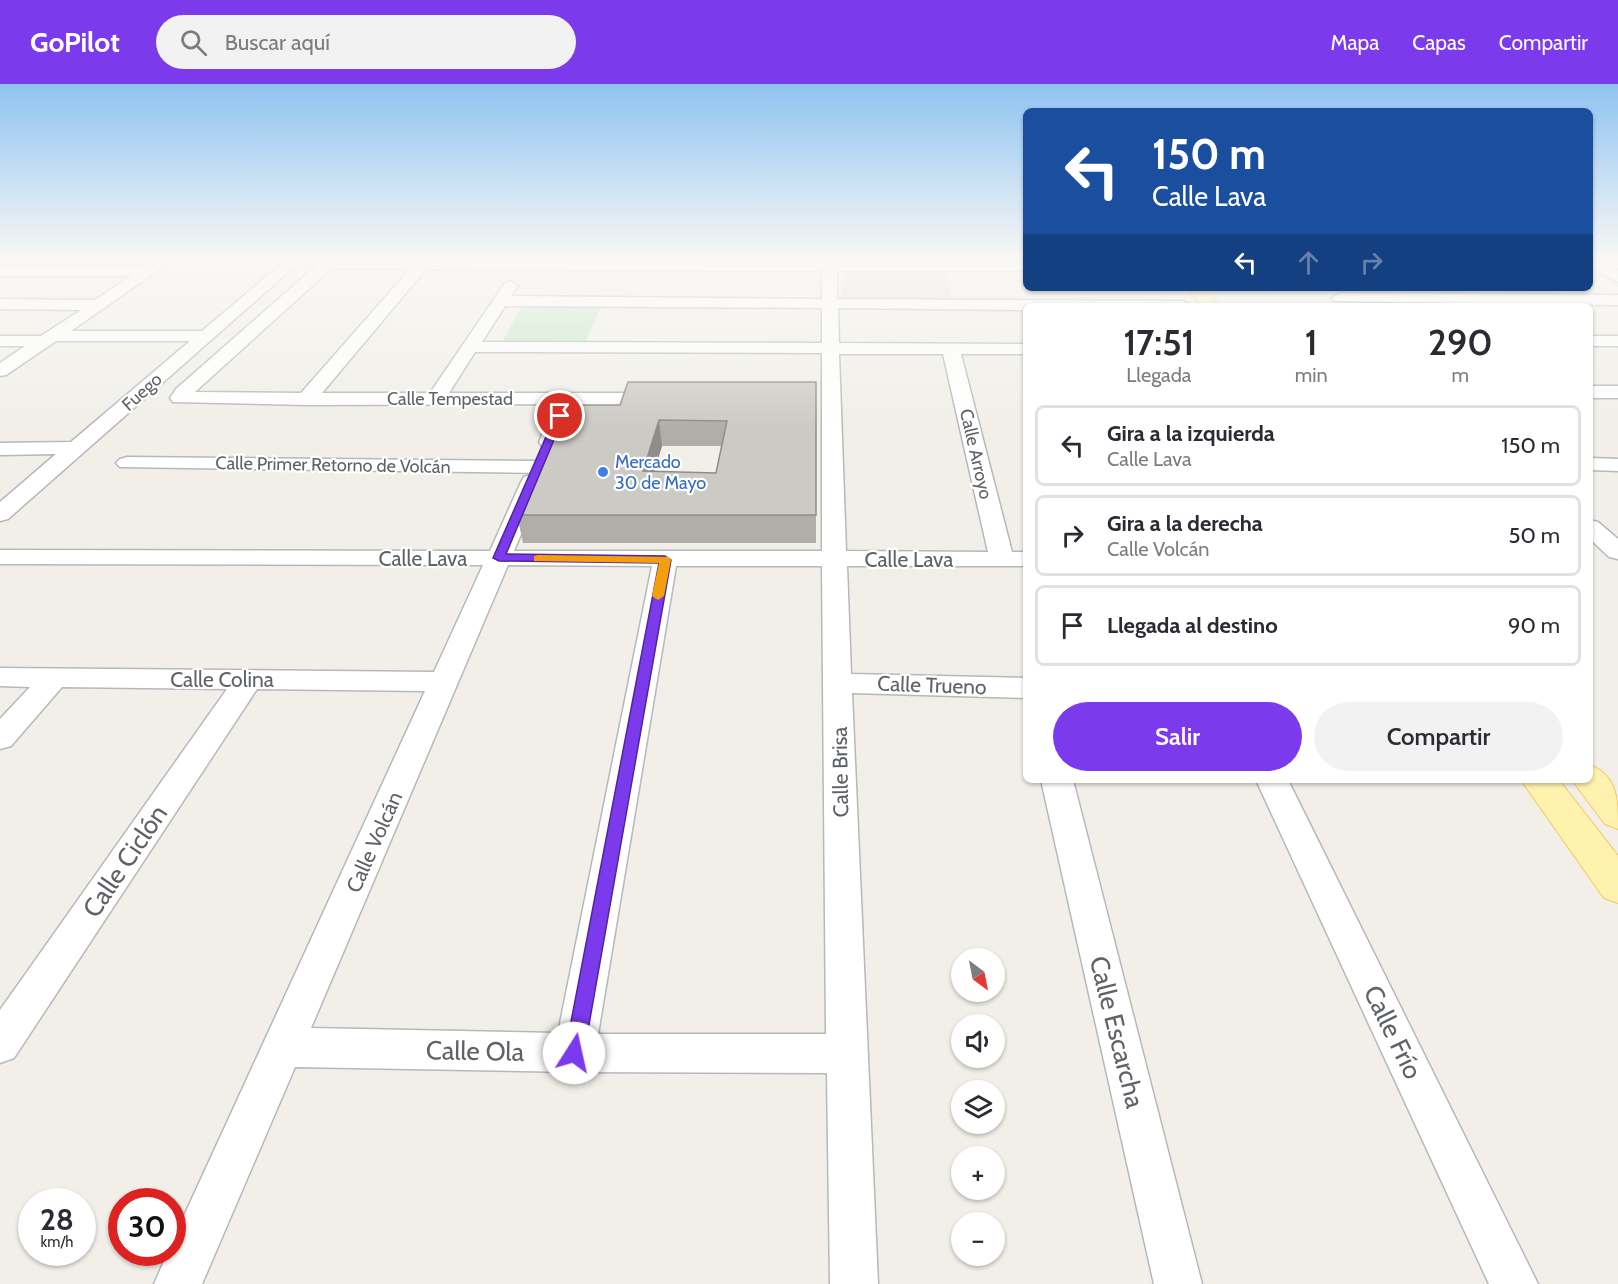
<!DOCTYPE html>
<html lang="es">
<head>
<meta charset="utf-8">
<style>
  body { margin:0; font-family:Cabin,sans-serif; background:#f2f2f3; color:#2b2b33; height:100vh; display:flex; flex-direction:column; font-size:22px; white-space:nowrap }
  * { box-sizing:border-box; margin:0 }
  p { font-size:20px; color:#7c7c81 }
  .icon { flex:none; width:33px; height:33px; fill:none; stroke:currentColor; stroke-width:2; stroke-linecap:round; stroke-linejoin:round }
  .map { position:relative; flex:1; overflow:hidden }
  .side { position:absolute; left:1023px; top:219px; width:570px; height:480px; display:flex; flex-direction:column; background:#fff; border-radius:9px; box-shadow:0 2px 4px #0004 }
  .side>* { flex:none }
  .banner { position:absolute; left:1023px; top:24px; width:570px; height:183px; border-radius:9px; box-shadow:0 2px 4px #0004; background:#1a4fa0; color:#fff; overflow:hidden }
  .needle { width:39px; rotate:148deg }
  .buttons { position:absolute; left:951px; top:864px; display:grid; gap:12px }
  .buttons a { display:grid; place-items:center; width:54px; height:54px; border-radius:50%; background:#fff; box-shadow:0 2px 4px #0004; font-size:30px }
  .speed { position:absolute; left:18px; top:1104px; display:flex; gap:12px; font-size:30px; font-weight:700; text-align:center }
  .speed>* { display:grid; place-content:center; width:78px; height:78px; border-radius:50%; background:#fff; box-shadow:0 2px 4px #0004; line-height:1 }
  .speed small { font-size:15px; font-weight:400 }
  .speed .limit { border:9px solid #d22; background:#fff; color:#111 }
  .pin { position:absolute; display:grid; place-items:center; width:51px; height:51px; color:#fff; margin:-26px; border:3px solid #fff; border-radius:50%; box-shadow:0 2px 6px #0007 }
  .me { position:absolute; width:66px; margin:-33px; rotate:10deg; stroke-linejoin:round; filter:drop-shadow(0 0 4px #0008) }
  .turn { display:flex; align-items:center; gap:21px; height:126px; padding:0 30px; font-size:27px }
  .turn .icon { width:78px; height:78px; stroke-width:2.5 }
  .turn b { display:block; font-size:42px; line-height:51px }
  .lanes { display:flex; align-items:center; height:57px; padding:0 30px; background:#0003; justify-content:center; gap:30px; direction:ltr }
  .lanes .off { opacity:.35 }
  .eta { display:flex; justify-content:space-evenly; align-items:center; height:102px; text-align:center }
  .eta b { font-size:36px; font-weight:600; line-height:42px }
  .button { display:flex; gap:12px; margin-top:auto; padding:12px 30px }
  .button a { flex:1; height:69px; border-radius:36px; background:#7c3aed; color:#fff; font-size:24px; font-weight:600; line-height:69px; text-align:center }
  .button a+a { background:#f2f2f3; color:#2b2b33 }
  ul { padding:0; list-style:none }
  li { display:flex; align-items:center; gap:18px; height:81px; margin:0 12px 9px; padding:0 18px; border:3px solid #e1e1e2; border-radius:9px }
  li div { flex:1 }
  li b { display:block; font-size:22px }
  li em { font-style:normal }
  header { display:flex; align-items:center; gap:36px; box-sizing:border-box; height:84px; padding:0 30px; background:#7c3aed; color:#fff }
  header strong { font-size:28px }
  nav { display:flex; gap:33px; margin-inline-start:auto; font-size:21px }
  .search { width:420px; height:54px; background:#f2f2f3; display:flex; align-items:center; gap:15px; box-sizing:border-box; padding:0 21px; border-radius:33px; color:#7c7c81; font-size:22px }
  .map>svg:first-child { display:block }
</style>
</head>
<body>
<header>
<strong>GoPilot</strong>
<div class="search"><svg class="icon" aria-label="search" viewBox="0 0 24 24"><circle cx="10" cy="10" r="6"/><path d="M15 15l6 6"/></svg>Buscar aquí</div>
<nav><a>Mapa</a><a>Capas</a><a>Compartir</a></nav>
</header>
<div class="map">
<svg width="1618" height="1200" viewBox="0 0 1618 1200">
  <rect width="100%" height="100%" fill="#f1efe8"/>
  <path fill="#e1ded6" d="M843,186h102l7,30 -109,-1z"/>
  <path fill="#c5e8c5" d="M521,224h79l-14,33 -84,1z"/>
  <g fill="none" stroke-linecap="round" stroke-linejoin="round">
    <defs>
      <g id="minor">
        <path d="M156,176h17l-102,71h131l84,-71h16l-294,259 -8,2v-19l56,-48 -56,1v-12l71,-1 119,-101h-134l-50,34 -6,1v-13l25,-17h-25v-10h41l40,-26 -81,-1v-10l95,1 36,-24h-131v-8h145z"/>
        <path d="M305,176l721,3v8h-189v28l347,2 8,5h-166v4l-188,-2 1,35 187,1v10h-65l51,198h14v14h-179l4,108 175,4v20l-174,-5 26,591h-48l-3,-211 -253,-1 -279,-5 -93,217h-48l14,-32h4v-10l253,-551 -168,-2 -243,369 -14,5v-53l227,-321 -165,-2 -51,59 -11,3v-30l30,-32 -30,-1v-18l434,4 49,-107 -483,-1v-14l490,1 31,-69 3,-5 8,-2 8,2 3,5 -29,69h308v-198l-347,-1 -26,41h213l7,2 3,4 -3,4 -7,2h-88l-15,37 -3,4h-14l-3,-4 16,-38 -249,1 -133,-3 -3,-4 6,-9 141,-124 -10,-2zM332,184l78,1 -109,124 -106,-1zM426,185l396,2v28l-311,-3 7,-10 -8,-5 -5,2 -75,110h-108zM505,222l317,2v35l-340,-1zM839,270h104l45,198 -142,-1zM508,481l144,1 -94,467 -247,-5zM676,482h146l4,468h-228z"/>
        <path d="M1590,176h10l18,11v11l-28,-15z"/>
        <path d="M1340,209l278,2v10l-284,-4 -2,-3z"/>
        <rect x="1590" y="252" width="28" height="10"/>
        <rect x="1590" y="302" width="28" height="12"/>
        <path d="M127,373l412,4 8,1 3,5 -3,5 -8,1 -419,-6 -4,-4 4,-4z"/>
        <path d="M1590,374l28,1v12l-28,-1z"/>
        <path d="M1590,436l8,2 20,17v20l-9,-2 -19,-18z"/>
        <path d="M1041,696h32l129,504h-48z"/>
        <path d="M1256,696h32l250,504h-49z"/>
      </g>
      <g id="major">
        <path d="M1187,204h19l14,18h-19z"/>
        <path d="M1590,681c28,11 28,35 28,64l-13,-5 -33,-44h18z"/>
        <path d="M1521,696h38l59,76v47l-14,-5z"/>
      </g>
    </defs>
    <use href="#minor" stroke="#b5b8bc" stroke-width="3"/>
    <use href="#major" stroke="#f2c960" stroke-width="2"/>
    <use href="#minor" fill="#fff" fill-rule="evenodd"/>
    <use href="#major" fill="#fff2af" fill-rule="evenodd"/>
  </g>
  <path fill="#afaea9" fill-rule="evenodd" d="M816,298v161h-293l-6,-28 103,-110zM662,362h59l-5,27 -62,-1z"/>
  <path fill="#8f8d8a" d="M659,336l3,26 -16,52 -3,-27z"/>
  <path fill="#cccac5" stroke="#8f8d8a" stroke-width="1.5" fill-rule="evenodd" d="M628,298h188v133h-299l47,-110h56zM659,336l68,1 -11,52 -73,-2z"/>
  <linearGradient id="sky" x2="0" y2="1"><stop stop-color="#8fc3f1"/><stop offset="0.51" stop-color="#f9f8f5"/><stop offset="1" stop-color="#f9f8f5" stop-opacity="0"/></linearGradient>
  <rect width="1618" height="344" fill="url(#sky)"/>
  <path fill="#7c3aed" stroke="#51269a" stroke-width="1.5" d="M556,330l8,2 -58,138 159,2 6,4 -87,493 -3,7 -7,2 -7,-2 -2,-7 94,-490 -160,-2 -6,-3z"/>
  <path fill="#f59e0b" d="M538,471l131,2 2,3 -7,36 -6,4 -6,-4 7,-33 -125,-2v-5z"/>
  <circle fill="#3f7fe0" stroke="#fff" stroke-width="2" cx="603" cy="388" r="6"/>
  <g text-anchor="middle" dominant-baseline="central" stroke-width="4.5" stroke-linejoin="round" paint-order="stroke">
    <g font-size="18" fill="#5f6368" stroke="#fff">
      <text transform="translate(142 308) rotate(-42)">Fuego</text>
      <text x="450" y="315">Calle Tempestad</text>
      <text transform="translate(976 370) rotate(77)">Calle Arroyo</text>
      <text transform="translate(333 381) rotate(1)">Calle Primer Retorno de Volcán</text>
    </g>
    <g font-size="18" fill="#366cbe" stroke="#fff" text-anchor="start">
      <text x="615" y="378">Mercado<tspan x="615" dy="21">30 de Mayo</tspan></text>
    </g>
    <g font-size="21" fill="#5f6368" stroke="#fff">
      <text x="423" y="474">Calle Lava</text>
      <text x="909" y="475">Calle Lava</text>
      <text x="222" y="595">Calle Colina</text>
      <text transform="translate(932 601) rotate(2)">Calle Trueno</text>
      <text transform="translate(840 688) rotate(-91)">Calle Brisa</text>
      <text transform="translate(374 758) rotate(-66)">Calle Volcán</text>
    </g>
    <g font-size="26" fill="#5f6368" stroke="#fff">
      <text transform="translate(125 777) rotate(-56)">Calle Ciclón</text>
      <text transform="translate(1117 948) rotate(76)">Calle Escarcha</text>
      <text transform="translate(1393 948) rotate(64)">Calle Frío</text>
      <text transform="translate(475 967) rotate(1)">Calle Ola</text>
    </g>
  </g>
</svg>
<div class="buttons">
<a><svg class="needle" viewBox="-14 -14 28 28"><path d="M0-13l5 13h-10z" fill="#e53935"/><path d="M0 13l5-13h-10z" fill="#7c7c81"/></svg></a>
<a><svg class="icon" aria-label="sound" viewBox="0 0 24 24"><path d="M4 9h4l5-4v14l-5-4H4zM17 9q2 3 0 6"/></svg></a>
<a><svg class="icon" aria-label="layers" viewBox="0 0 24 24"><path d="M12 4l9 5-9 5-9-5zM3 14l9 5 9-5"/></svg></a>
<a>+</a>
<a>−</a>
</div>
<div class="speed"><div>28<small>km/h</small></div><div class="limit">30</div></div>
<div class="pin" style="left:560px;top:332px;background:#d93025"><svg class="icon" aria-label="arrive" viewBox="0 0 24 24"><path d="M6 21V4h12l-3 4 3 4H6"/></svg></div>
<svg class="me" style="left:574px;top:969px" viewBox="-20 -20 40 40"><circle r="19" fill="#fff"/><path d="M0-13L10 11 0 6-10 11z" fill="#7c3aed"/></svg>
<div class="banner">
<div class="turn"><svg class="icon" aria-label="left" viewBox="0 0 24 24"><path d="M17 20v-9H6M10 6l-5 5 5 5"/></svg><div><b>150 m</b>Calle Lava</div></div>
<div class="lanes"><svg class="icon" aria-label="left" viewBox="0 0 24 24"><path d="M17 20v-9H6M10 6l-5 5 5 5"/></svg><svg class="icon off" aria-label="ahead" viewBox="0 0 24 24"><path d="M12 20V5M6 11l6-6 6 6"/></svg><svg class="icon off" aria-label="right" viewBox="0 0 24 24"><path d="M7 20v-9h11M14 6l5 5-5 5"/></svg></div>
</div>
<section class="side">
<div class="eta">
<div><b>17:51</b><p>Llegada</p></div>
<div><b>1</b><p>min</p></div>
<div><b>290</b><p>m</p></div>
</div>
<ul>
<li><svg class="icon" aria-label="left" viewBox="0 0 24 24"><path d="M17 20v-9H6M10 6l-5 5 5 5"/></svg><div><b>Gira a la izquierda</b><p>Calle Lava</p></div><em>150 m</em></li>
<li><svg class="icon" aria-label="right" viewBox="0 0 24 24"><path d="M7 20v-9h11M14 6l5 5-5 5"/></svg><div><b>Gira a la derecha</b><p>Calle Volcán</p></div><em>50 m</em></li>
<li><svg class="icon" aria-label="arrive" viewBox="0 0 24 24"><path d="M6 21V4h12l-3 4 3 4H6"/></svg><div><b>Llegada al destino</b></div><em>90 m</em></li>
</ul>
<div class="button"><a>Salir</a><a>Compartir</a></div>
</section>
</div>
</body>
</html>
